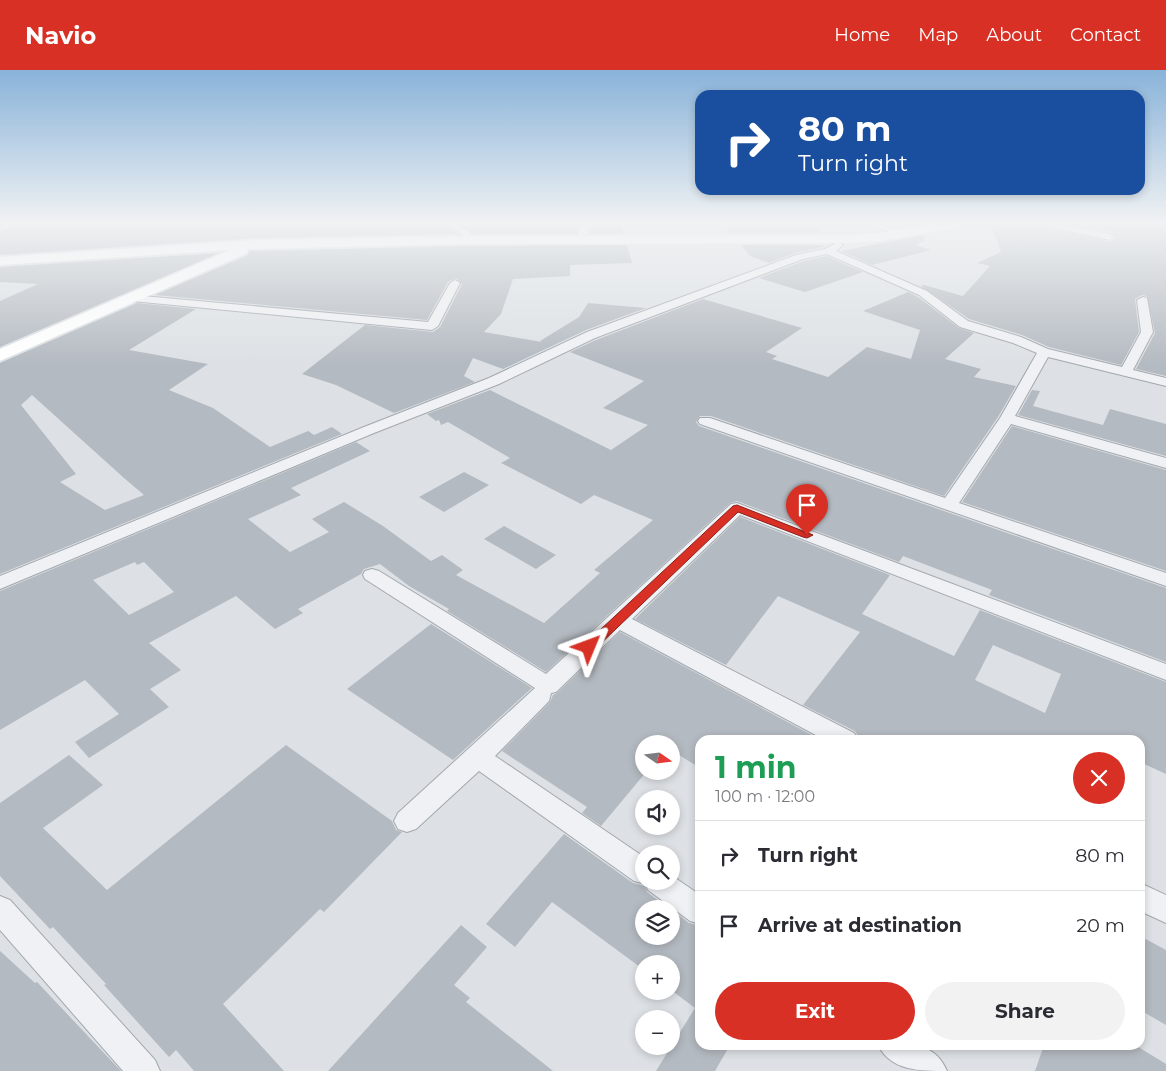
<!DOCTYPE html>
<html lang="en">
<head>
<meta charset="utf-8">
<style>
  body { margin:0; font-family:Montserrat,sans-serif; background:#f2f2f3; color:#2b2b33; height:100vh; display:flex; flex-direction:column; font-size:19px; white-space:nowrap }
  * { box-sizing:border-box; margin:0 }
  p { font-size:16px; color:#7c7c81 }
  .icon { flex:none; width:28px; height:28px; fill:none; stroke:currentColor; stroke-width:2; stroke-linecap:round; stroke-linejoin:round }
  .map { position:relative; flex:1; overflow:hidden }
  .sheet { position:absolute; left:695px; top:665px; width:450px; height:315px; display:flex; flex-direction:column; background:#fff; border-radius:15px; box-shadow:0 2px 8px #0003 }
  .sheet>* { flex:none }
  .top-card { position:absolute; left:695px; top:20px; width:450px; height:105px; border-radius:15px; box-shadow:0 2px 8px #0003; background:#1a4fa0; color:#fff; overflow:hidden }
  .needle { width:32px; rotate:104deg }
  .fabs { position:absolute; left:635px; top:665px; display:grid; gap:10px }
  .fabs a { display:grid; place-items:center; width:45px; height:45px; border-radius:50%; background:#fff; box-shadow:0 2px 8px #0003; font-size:25px }
  .pin { position:absolute; display:grid; place-items:center; width:42px; height:42px; color:#fff; margin:-51px -21px; border-radius:50% 50% 50% 0; rotate:-45deg; box-shadow:0 0 5px #0007 }
  .pin .icon { rotate:45deg }
  .me { position:absolute; width:55px; margin:-28px; rotate:46deg; stroke-linejoin:round; filter:drop-shadow(0 0 4px #0008) }
  .turn { display:flex; align-items:center; gap:18px; height:105px; padding:0 20px; font-size:22px }
  .turn .icon { width:65px; height:65px; stroke-width:2.5 }
  .turn b { display:block; font-size:35px; line-height:42px }
  .round { display:grid; place-items:center; flex:none; width:52px; height:52px; border-radius:26px; background:#f2f2f3 }
  .summary { display:flex; align-items:center; justify-content:space-between; height:85px; padding:0 20px }
  h1 { font-size:30px; font-weight:700; line-height:38px; color:#1e9e55 }
  .cta { display:flex; gap:10px; margin-top:auto; padding:10px 20px }
  .cta a { flex:1; height:58px; border-radius:30px; background:#d93025; color:#fff; font-size:20px; font-weight:700; line-height:58px; text-align:center }
  .cta a+a { background:#f2f2f3; color:#2b2b33 }
  ul { padding:0; list-style:none }
  li { display:flex; align-items:center; gap:15px; height:70px; padding:0 20px; border-top:1px solid #e1e1e2 }
  li div { flex:1 }
  li b { display:block; font-size:19px }
  li em { font-style:normal }
  header { display:flex; align-items:center; gap:30px; box-sizing:border-box; height:70px; padding:0 25px; background:#d93025; color:#fff }
  header strong { font-size:24px }
  nav { display:flex; gap:28px; margin-inline-start:auto; font-size:18px }
  .map>svg:first-child { display:block }
</style>
</head>
<body>
<header>
<strong>Navio</strong>
<nav><a>Home</a><a>Map</a><a>About</a><a>Contact</a></nav>
</header>
<div class="map">
<svg width="1166" height="1001" viewBox="0 0 1166 1001">
  <rect width="100%" height="100%" fill="#dde1e5"/>
  <g fill="#b4bac1" fill-rule="evenodd">
    <path d="M12,154h431l16,10 -203,4 -256,17v-23l12,-5z"/>
    <path d="M460,154h122l-7,10h-101z"/>
    <path d="M596,154h25l3,10h-35z"/>
    <path d="M791,154h27l2,9h-90l-6,-6h68z"/>
    <path d="M991,154h44l75,18 7,-4 -6,-6 -42,-8h97v152l-30,-7 19,-36 -8,-37 -5,-1 -7,4 4,33 -18,33 -72,-18 -27,-12 -53,-16 -48,-33 3,-1 39,11 27,-30 -13,-3 24,-11z"/>
    <path d="M923,165l2,6 -9,4 15,5 -59,15 -31,-14z"/>
    <path d="M627,175l5,18 -62,2v11l-57,3 -12,35 -17,18 58,10 -2,-1 39,-24 9,-14 58,5 -60,22 -83,39 -30,-11 -9,18 11,6 -81,31 -58,-28 -34,-11 63,-49 68,7 7,-5 22,-43 -6,-6 -8,4 -21,38 -272,-25 93,-40 1,-4 223,-5z"/>
    <path d="M741,175h82l1,2 -29,6 -26,10 -19,-7z"/>
    <path d="M219,183l-219,94v-46l38,-17 -38,-2v-15z"/>
    <path d="M827,186l36,16 -58,20 -46,-14 45,-17z"/>
    <path d="M908,222l10,5 41,31 15,5 -29,26 36,10 -7,8 42,9 -18,31 -54,79 -233,-80h-11l-4,6 3,4 467,162v74l-177,-67 3,-5 -89,-34 -4,6 -162,-61 -7,2 -184,169 -99,-61 2,-2 -40,-23 -29,-22 -16,5 -3,5 -63,35 5,4 -28,16 -39,-33 -87,47 32,27 -31,19 19,18 -80,51 -14,-16 44,-28 -34,-34 -85,50v-139l356,-149 14,9 -79,37 10,7 -53,24 42,33 39,-20 -17,-13 32,-17 39,24 48,35 11,-6 21,15 -7,5 88,48 56,-50 -6,-3 59,-50 -59,-25 -13,9 -80,-41 9,-5 -62,-36 -7,3 -2,-5 -3,1 -9,-7 63,-24 121,60 37,-25 -45,-17 41,-27 -74,-29 26,-12 107,-41 99,29 -36,24 11,4 -5,3 56,18 39,-30 44,12 9,-29 -57,-19zM135,492l2,3 7,-3 30,30 -45,23 -36,-35z"/>
    <path d="M137,233l59,6 -67,41 79,14 -39,26 44,18 57,39 38,-16 6,4 18,-8 10,7 -342,140v-211zM32,325l92,83 20,17 -39,15 -45,-28 16,-8 -55,-69z"/>
    <path d="M1032,320l8,1 -7,15 70,19 7,-16 56,15v32l-148,-41z"/>
    <path d="M1012,356l154,44v101l-204,-69z"/>
    <path d="M464,402l25,13 -45,27 -25,-15z"/>
    <path d="M740,447l150,58 -28,39 92,42 26,-46 186,72v92l-26,-12v-22h-280l-5,-9 -52,-26 57,-73 -82,-36 -52,69 -91,-46zM993,575l68,29 -16,39 -70,-33z"/>
    <path d="M504,456l52,29 -20,14 -52,-30z"/>
    <path d="M431,554l101,64 -79,72 -106,-71z"/>
    <path d="M620,562l201,108h-121v28l-29,-18v-6h-27v27h3l-46,55 -19,-13 5,-6 -85,-56 48,-49 3,-7 4,-2z"/>
    <path d="M286,675l106,76 4,9 6,2 -78,80 -4,-3 -97,95 61,67h-90l-18,-21 -7,7 -65,-72 2,-1 -53,-57 -3,2 -50,-53v-73l69,-48 34,30 -60,43 64,62z"/>
    <path d="M564,764l69,49 12,3 2,6 23,17h-26v27h27v-27l18,14 11,3v119h30l-15,26h-59l39,-63 -24,-18v-26h-27v6l-92,-68 -37,45 -29,-23z"/>
    <path d="M461,855l26,22 -33,38 16,13 -4,4 87,69h-225z"/>
    <path d="M1140,866l26,14v75l-26,-15z"/>
    <path d="M0,881l35,32 2,-1 84,89h-121z"/>
    <path d="M1044,975h91l31,19v7h-131z"/>
  </g>
  <g fill="none" stroke-linecap="round" stroke-linejoin="round">
    <defs>
      <g id="street">
        <path d="M445,154c15,0 22,4 32,16l-8,2 -11,-11z"/>
        <path d="M584,154h10l-14,19h-6l-2,-2z"/>
        <path d="M865,154h16l27,9 -5,3z"/>
        <path d="M1037,154h21l52,10 5,3 -5,3z"/>
        <path d="M838,172l5,3 -7,6 91,40 41,30 53,16 27,12 74,18 19,-35 -4,-32 6,-3 4,1 6,34 -20,38 33,8v8l-118,-29 -33,59 151,42v10l-155,-44 -52,79 207,70v13l-466,-162 -2,-3 2,-3h10l235,80 55,-80 37,-65 -24,-10 -53,-16 -41,-32 -92,-41 -24,5 -208,79 -96,46 -125,49 -374,156v-13l364,-149 125,-49 98,-46 209,-77 29,-6z"/>
        <path d="M455,210l5,3 -22,43 -6,4 -300,-29 -6,-3 6,-3 296,27 22,-39z"/>
        <path d="M737,433l429,161v16l-426,-165 -108,104 222,114 4,7h-33l-205,-110 -64,62 -5,1 -2,8 -54,55 149,101v24h27v-6l29,20v29l-10,-3 -42,-31 -2,-6 -12,-3 -155,-110 -63,58 -9,3 -9,-3 -4,-8 4,-8 137,-125 -170,-109 -2,-4 2,-4 7,-2 7,2 167,103 185,-170z"/>
        <path d="M1140,813l26,12v28l-26,-12z"/>
        <path d="M0,826l10,4 145,160 5,11h-37l-123,-141z"/>
        <path d="M878,975c29,0 56,-5 69,26 -28,0 -56,0 -69,-26z"/>
      </g>
    </defs>
    <use href="#street" stroke="#a3a8ae" stroke-width="2"/>
    <use href="#street" fill="#eff1f4" fill-rule="evenodd"/>
    <path fill="#fff" fill-rule="evenodd" d="M931,154h30l-6,4 -75,13 -32,2 -376,1 -224,5 -1,4 -247,108v-12l230,-99 -230,15v-8l256,-17 216,-4 376,-1 32,-2z"/>
  </g>
  <linearGradient id="sky" x2="0" y2="1"><stop stop-color="#89b3d9"/><stop offset="0.52" stop-color="#f0f2f3"/><stop offset="1" stop-color="#f0f2f3" stop-opacity="0"/></linearGradient>
  <rect width="1166" height="294" fill="url(#sky)"/>
  <path fill="#d93025" stroke="#8d1f18" d="M737,435l76,30 -6,3 -4,-1 -65,-25 -144,138h-9l-2,-3 2,-3 148,-138z"/>
</svg>
<div class="fabs">
<a><svg class="needle" viewBox="-14 -14 28 28"><path d="M0-13l5 13h-10z" fill="#e53935"/><path d="M0 13l5-13h-10z" fill="#7c7c81"/></svg></a>
<a><svg class="icon" aria-label="sound" viewBox="0 0 24 24"><path d="M4 9h4l5-4v14l-5-4H4zM17 9q2 3 0 6"/></svg></a>
<a><svg class="icon" aria-label="search" viewBox="0 0 24 24"><circle cx="10" cy="10" r="6"/><path d="M15 15l6 6"/></svg></a>
<a><svg class="icon" aria-label="layers" viewBox="0 0 24 24"><path d="M12 4l9 5-9 5-9-5zM3 14l9 5 9-5"/></svg></a>
<a>+</a>
<a>−</a>
</div>
<div class="pin" style="left:807px;top:465px;background:#d93025"><svg class="icon" aria-label="arrive" viewBox="0 0 24 24"><path d="M6 21V4h12l-3 4 3 4H6"/></svg></div>
<svg class="me" style="left:589px;top:577px" viewBox="-20 -20 40 40"><path d="M0-17L14 15 0 8-14 15z" fill="#d93025" stroke="#fff" stroke-width="4"/></svg>
<div class="top-card">
<div class="turn"><svg class="icon" aria-label="right" viewBox="0 0 24 24"><path d="M7 20v-9h11M14 6l5 5-5 5"/></svg><div><b>80 m</b>Turn right</div></div>
</div>
<section class="sheet">
<div class="summary"><div><h1>1 min</h1><p>100 m · 12:00</p></div><a class="round" style="background:#d93025;color:#fff"><svg class="icon" aria-label="close" viewBox="0 0 24 24"><path d="M6 6l12 12M18 6L6 18"/></svg></a></div>
<ul>
<li><svg class="icon" aria-label="right" viewBox="0 0 24 24"><path d="M7 20v-9h11M14 6l5 5-5 5"/></svg><div><b>Turn right</b></div><em>80 m</em></li>
<li><svg class="icon" aria-label="arrive" viewBox="0 0 24 24"><path d="M6 21V4h12l-3 4 3 4H6"/></svg><div><b>Arrive at destination</b></div><em>20 m</em></li>
</ul>
<div class="cta"><a>Exit</a><a>Share</a></div>
</section>
</div>
</body>
</html>
